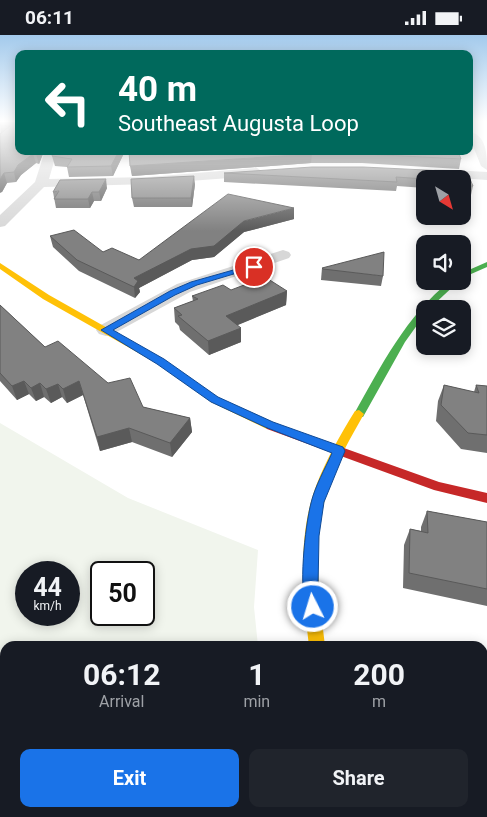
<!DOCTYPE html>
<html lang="en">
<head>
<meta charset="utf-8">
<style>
  body { margin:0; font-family:Roboto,sans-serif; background:#20242c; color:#f1f3f6; height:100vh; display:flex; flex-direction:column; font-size:19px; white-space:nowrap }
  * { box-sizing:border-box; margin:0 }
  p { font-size:16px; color:#9ea1a6 }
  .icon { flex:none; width:28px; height:28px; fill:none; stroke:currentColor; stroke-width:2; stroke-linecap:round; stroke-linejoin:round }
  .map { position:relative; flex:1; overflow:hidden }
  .side { position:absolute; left:0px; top:606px; width:488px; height:176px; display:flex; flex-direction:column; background:#171b24; border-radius:15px 15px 0 0; box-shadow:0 2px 12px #0003 }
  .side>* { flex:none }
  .banner { position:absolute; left:15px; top:15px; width:458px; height:105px; border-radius:10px; box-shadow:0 2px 12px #0003; background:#00695c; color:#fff; overflow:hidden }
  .needle { width:32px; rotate:143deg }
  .controls { position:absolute; left:416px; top:135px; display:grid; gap:10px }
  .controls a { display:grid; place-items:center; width:55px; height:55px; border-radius:10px; background:#171b24; box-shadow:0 2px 12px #0003; font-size:25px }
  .speed { position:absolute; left:15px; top:526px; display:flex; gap:10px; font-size:25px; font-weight:700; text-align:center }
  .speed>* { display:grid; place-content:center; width:65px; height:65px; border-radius:50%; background:#171b24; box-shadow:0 2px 12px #0003; line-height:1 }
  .speed small { font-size:12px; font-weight:400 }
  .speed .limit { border:2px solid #111; border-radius:8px; background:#fff; color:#111 }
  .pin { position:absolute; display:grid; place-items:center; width:42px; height:42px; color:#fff; margin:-21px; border:2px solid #fff; border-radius:50%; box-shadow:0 1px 5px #0007 }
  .me { position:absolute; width:55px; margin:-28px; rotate:355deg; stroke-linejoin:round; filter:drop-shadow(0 0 4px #0008) }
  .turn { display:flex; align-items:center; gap:18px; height:105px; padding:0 20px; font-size:22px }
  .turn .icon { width:65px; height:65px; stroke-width:2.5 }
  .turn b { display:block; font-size:35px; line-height:42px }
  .eta { display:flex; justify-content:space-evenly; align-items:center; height:85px; text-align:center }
  .eta b { font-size:30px; font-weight:700; line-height:35px }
  .button { display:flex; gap:10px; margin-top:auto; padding:10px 20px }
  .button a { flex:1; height:58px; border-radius:10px; background:#1a73e8; color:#fff; font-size:20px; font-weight:700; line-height:58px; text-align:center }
  .button a+a { background:#20242c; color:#f1f3f6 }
  .status { display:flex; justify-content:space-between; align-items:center; height:35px; padding:0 25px; background:#171b24; direction:ltr }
  .status svg { height:14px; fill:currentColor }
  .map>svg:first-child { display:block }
</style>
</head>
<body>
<div class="status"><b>06:11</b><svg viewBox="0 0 49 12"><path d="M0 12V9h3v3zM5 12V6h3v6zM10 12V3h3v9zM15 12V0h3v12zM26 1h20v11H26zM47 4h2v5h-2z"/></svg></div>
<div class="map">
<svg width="487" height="782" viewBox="0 0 487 782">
  <rect width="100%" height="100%" fill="#fff"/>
  <path fill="#f1f5ed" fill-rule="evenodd" d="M0,388l128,75 130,52 -4,57 4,39h-253v167h252l-1,4h-256zM26,538h43v42h-43zM101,538h43v42h-43z"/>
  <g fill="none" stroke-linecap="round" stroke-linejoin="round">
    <g fill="#d7d7d7" fill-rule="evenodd">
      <path d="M0,617l5,1v18l-5,-1z"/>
      <path d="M136,778h29l2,4h-29z"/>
    </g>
    <g fill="#d7d7d7" fill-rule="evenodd">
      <path d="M469,96c18,5 18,23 18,39l-6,-4 -10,-25 -2,-2z"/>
      <path d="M45,116h12l-8,28 100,-2 108,-9 6,4 -6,4 -108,8 -105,3 -39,39 -5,1v-12l35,-33z"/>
      <path d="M435,134l52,3v8l-56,-4 -2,-3z"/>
      <path d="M283,215l6,2 2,3 -2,3 -99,34 -77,42 -7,2 -7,-2 -3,-4 3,-4 78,-42z"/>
    </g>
    <g fill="#4caf50" fill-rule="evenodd">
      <path d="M487,227v5l-25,11v-5z"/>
      <path d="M450,246h9l-30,28h-4v5l-20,28 -42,75h-8l-1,-3c27,-48 52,-98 96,-133z"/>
    </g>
    <g fill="#ffc107" fill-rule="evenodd">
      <path d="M0,228l49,32 115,65 55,38 56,25 2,3 -2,3h-8l-56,-27 -53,-38 -115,-65 -43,-30z"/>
      <path d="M359,375l5,4c-13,23 -27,47 -35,72 -18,52 -10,107 -4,160h-16c-6,-53 -12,-109 7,-160 10,-26 24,-51 39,-75z"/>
      <rect x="323" y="778" width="20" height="4"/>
    </g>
    <path fill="#c62828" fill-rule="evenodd" d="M271,387l168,60 48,11v10l-53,-13 -167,-61 -2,-3 2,-3z"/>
  </g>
  <g fill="#6f6f6f">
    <path d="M0,87h19l25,29 -5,13 -3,-1 -15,12 -5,7 -9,1 -5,9z"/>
    <path d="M54,116h71l-12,25 -44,1 -2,-10 -12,-1 -3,-10z"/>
    <path d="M129,116h329l3,8 -2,10 -97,-6h-51l-179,13z"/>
    <path d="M467,137l6,14 -2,9h-9v-16h-37v9l-28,-2 -1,5 -172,-9v-9z"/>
    <path d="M195,149l-3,23h-58l-2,-9z"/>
    <path d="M107,153l-6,13h-7l-4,7h-34l-3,-16z"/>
    <path d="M294,173v11l-50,13 -30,25 -22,3 -53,28 1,4 -5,6 -56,-27 -26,-24 -3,-11 53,16 36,8z"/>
    <path d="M322,233l61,8 -2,10 -60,-6z"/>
    <path d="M231,255l56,1 -1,14 -49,20 4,17 -32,13 -29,-25 -1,-4 -4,-4 -1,-14 19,-7 -1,-5z"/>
    <path d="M0,270l45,42 63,36 35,24 47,11 2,14 -20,25 -40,-15 -32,9 -17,-56 -16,8 -5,-6 -11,6 -7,-6 -8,4 -7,-7 -12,6 -17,-19z"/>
    <path d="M444,350l30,7 2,-7 11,1v67l-26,-4 -25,-28 2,-20z"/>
    <path d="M427,476l60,11v84l-84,-18 1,-43 6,-16 11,2v-4z"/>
    <path d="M460,778h16l-2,4h-8z"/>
  </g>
  <g fill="#5a5a5a">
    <path d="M38,116h6l-5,13 -3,-10z"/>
    <path d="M119,116h6l-12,25 -2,-10z"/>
    <path d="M33,119l3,9 -15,12 -5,7 -2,-10 4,-7z"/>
    <path d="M312,119l-1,9 -179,13 -2,-10z"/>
    <path d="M4,138l3,10 -5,9 -2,1v-14z"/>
    <path d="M194,141l1,8 -3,23 -1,-9z"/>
    <path d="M106,144l1,9 -6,13 -2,-9z"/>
    <path d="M92,157l2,9 -4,7 -2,-9z"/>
    <path d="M294,173v11l-50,13 -30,25 -22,3 -53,28 1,4 -5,6 -1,-11v-9l110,-57z"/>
    <path d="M287,256l-1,14 -60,25v-14z"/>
    <path d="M241,293v14l-32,13 -1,-14z"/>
    <path d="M24,346l5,13 -12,6 -5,-14z"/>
    <path d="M79,346l4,14 -16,8 -4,-14z"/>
    <path d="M40,348l4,14 -8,4 -5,-13z"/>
    <path d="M58,349l4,13 -11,6 -5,-14z"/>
    <path d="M190,383l2,14 -20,25 -2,-14z"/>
    <path d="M129,393l3,14 -32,9 -3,-14z"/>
  </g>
  <g fill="#818181" stroke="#5a5a5a">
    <path d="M0,87h19v29h19l-2,3h-3l-15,11 -4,7 -10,1 -4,6v-45l10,-8 -10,-1z"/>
    <path d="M54,116h65l-8,15 -44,1 5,-8 -20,-3z"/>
    <path d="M129,116h329l3,8 -97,-5h-52l-182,12z"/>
    <path d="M312,132h51l104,5 6,14h-11v-7h-37l-29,-2 1,5 -173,-9z"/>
    <path d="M194,141l-3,22h-59l-1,-19z"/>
    <path d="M106,144l-7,13h-7l-4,7h-34l5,-8 -6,1 7,-12z"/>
    <path d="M228,159l66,14 -50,13 -30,25 -23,3 -57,29 4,3 -4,6 -57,-27 -27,-24 24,-6 29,22 9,-4 27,12z"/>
    <path d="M384,217l-1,24 -60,-7 -1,-1z"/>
    <path d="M265,242l22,14 -61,25 15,12 -33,13 -30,-25 4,-1 -8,-7 24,-9 -6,-3 31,-11 8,5z"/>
    <path d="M0,270l45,42 13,-6 50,42 22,-5 13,29 47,11 -20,25 -41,-15 -32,9 -18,-56 -16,8 -5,-5 -12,5 -6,-6 -9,5 -7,-7 -12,5 -12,-13z"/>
    <path d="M444,350l35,8 -3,-8 11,1v49l-19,-2 -27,-28z"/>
    <path d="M427,476l60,11v67l-78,-16 1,-44 18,4z"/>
    <path d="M482,635l5,3v114l-5,10z"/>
    <path d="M468,778h8l-2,4z"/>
  </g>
  <linearGradient id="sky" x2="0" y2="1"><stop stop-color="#a3caec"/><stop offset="0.44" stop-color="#fff"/><stop offset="1" stop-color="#fff" stop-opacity="0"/></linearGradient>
  <rect width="487" height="196" fill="url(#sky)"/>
  <path fill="#1a73e8" stroke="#114b97" d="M251,230l6,2 -60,18 -22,10 -62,35 51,29 54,38 55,25 70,25 2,4 -21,51 -5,34 -1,51 2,20 -2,5 -5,2 -6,-2c-9,-22 -2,-85 4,-109 4,-17 14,-34 21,-50l-67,-26 -54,-25 -54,-38 -56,-34 69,-39 21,-9z"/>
</svg>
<div class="controls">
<a><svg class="needle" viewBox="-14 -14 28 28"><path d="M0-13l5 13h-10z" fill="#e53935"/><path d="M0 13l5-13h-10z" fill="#9ea1a6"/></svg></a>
<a><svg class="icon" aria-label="sound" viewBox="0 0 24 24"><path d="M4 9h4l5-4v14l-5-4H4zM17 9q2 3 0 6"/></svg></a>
<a><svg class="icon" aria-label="layers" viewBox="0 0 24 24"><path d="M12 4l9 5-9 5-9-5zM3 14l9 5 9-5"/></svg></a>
</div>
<div class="speed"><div>44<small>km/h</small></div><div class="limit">50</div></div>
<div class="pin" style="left:254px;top:232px;background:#d93025"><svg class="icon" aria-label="arrive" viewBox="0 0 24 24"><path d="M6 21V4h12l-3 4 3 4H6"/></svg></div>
<svg class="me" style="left:313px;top:572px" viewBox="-20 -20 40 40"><circle r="17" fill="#1a73e8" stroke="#fff" stroke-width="3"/><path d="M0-11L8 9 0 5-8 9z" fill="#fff"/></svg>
<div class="banner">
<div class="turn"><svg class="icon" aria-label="left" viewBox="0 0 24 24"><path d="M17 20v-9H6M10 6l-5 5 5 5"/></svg><div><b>40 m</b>Southeast Augusta Loop</div></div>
</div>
<section class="side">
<div class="eta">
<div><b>06:12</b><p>Arrival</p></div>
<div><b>1</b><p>min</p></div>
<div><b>200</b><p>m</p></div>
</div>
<div class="button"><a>Exit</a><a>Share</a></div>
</section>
</div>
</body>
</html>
